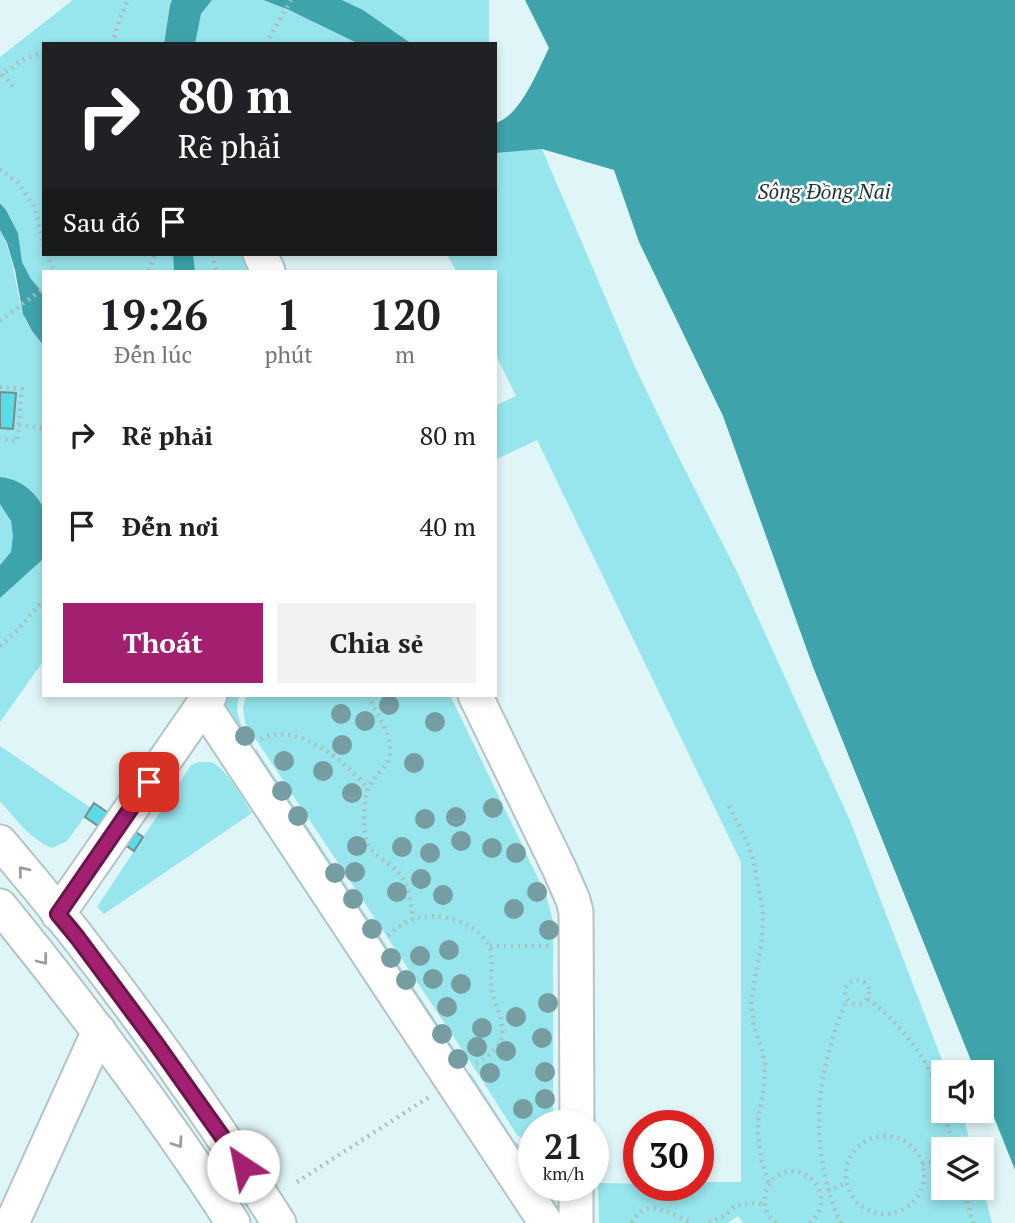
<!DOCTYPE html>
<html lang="vi">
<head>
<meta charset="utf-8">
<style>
  body { margin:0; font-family:"PT Serif",serif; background:#f2f2f2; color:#202124; height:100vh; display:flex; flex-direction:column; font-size:26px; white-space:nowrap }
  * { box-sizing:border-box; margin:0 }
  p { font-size:23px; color:#757577 }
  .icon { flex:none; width:38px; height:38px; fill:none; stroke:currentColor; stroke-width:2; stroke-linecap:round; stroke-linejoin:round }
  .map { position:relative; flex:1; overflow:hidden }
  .side { position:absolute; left:42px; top:270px; width:455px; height:427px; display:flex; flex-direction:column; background:#fff; border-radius:0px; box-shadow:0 4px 10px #0003 }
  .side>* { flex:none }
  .guide { position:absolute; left:42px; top:42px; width:455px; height:214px; border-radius:0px; box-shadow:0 4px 10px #0003; background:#202124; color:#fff; overflow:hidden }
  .buttons { position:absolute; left:931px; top:1060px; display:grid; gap:14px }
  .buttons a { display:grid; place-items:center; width:63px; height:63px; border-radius:0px; background:#fff; box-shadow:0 4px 10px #0003; font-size:35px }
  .speed { position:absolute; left:518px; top:1110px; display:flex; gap:14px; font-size:35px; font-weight:700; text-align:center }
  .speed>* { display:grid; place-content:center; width:91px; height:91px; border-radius:50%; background:#fff; box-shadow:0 4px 10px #0003; line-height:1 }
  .speed small { font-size:18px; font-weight:400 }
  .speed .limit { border:10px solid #d22; background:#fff; color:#111 }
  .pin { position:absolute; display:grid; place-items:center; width:60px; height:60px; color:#fff; margin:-30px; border-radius:14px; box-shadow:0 4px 10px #0006 }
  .me { position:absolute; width:77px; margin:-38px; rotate:326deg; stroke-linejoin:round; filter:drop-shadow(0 0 5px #0008) }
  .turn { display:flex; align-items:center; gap:24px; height:147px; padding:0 21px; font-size:32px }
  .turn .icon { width:91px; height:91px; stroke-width:2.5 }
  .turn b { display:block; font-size:49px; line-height:60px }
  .then { display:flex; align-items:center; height:66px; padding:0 21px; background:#0003; gap:14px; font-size:26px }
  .eta { display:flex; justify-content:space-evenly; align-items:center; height:119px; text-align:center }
  .eta b { font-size:42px; font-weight:800; line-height:49px }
  .cta { display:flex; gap:14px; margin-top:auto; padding:14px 21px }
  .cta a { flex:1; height:80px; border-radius:0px; background:#a32070; color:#fff; font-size:28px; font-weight:800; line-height:80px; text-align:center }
  .cta a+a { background:#f2f2f2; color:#202124 }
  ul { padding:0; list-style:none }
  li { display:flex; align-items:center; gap:21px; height:91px; padding:0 21px }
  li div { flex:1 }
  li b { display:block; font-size:26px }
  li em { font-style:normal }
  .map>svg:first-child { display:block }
</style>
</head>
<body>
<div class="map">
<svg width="1015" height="1223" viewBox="0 0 1015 1223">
  <rect width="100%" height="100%" fill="#e0f5f7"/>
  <g fill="#97e5ed">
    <path d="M73,0h99l-2,5 -6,39h-120v210h129l1,17h-130v23l-13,-15 -9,-17 -4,-29 -12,-23 -6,-7v-146z"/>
    <path d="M212,0h51l24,9 72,35h-164l6,-30z"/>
    <path d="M342,0h147v44h-77l-49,-34z"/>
    <path d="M542,149l93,218 38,79 66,130 112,247 96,250h-4v38h19l10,39h-29v38h39v-4l10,39h-249l-5,-7 -10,7h-129l-1,-40 100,2v-3h43v-320l-204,-422 -42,20v-54l21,-10 -21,-43v-82h-39l-9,-17h48v-101z"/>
    <path d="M0,230c15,28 14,54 23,83 3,12 13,23 21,33v163c-5,-11 -32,-31 -44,-32z"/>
    <path d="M193,254h47l9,17h-54z"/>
    <path d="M0,504c11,12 18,31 11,48 -2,4 -8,9 -11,13z"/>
    <path d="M44,555v105l-44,62v-124l41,-37z"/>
    <path d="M227,695h13c-7,17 1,32 11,46l-7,5c-9,-17 -22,-32 -17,-51z"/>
    <path d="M246,695h204l96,200 7,26v203l-1,1h-18v18l-8,-2 -9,-6 -44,-69 -228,-343 -2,-15z"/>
    <path d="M0,746l91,62 -24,33 -15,7c-22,-9 -36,-29 -52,-47z"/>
    <path d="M256,749l209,316 -8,5 -208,-316z"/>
    <path d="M199,762c2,0 10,0 12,0 16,6 32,38 41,51l-148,101 -7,-7 94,-142z"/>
    <path d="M471,1074l44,68 9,6 10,1v8l-14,-2 -57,-76z"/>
  </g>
  <g fill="#3fa3ab">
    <path d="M172,0h40l-11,14 -6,30h-31l6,-39z"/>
    <path d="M263,0h79l21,10 49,34h-53l-72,-35z"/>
    <path d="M525,0h490v1170l-33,-83v-14h-6l-163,-406 -90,-251 -84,-174 -25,-72 -72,-21 -47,4v-30c25,-6 43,-53 54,-75z"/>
    <path d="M0,203l6,7 12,23 4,29 9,17 13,15v52l-12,-15 -9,-17 -8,-44 -8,-27 -7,-13z"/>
    <path d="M173,254h20l2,17h-21z"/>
    <path d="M0,477c20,2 35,14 44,32v46l-3,6 -41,37v-33l11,-13 2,-16 -2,-15 -11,-17z"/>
  </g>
  <g fill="#59dce8" stroke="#788b8d" stroke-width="2">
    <path d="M0,392l16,1 -3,36 -13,-1z"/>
    <path d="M94,803l49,34 -9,14 -49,-34z"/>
  </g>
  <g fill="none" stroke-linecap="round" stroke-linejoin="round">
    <defs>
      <g id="minor">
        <path d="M260,254l8,17"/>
        <path d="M475,695l84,173 14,32 3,12 1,213"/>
        <path d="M203,704l343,519"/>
        <path d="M0,842c102,119 195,249 279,381"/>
        <path d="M0,906c83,102 162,207 233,317"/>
        <path d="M58,914l152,-219"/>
        <path d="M12,1223l87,-192"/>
        <path d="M576,1223v-38"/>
      </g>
    </defs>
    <use href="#minor" stroke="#b1c5c7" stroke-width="37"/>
    <g stroke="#acbebf" stroke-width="4.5" stroke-dasharray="2 5" stroke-linecap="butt">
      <path d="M112,44l8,-26 8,-18"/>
      <path d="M266,44l25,-44"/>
      <path d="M3,74l12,16"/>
      <path d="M0,76l24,-17 20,-7"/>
      <path d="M0,169l18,14 17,25 9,39"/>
      <path d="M46,254l8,17"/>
      <path d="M212,254l4,17"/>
      <path d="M149,271l6,-17"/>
      <path d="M0,321l44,-33"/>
      <path d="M0,387l22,2 -5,52 -17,-2"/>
      <path d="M19,425l25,3"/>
      <path d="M0,646l14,-12 30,-35"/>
      <path d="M369,695c5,19 22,35 21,55 0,16 -13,23 -21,36 -6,10 -6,41 -3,53 5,18 26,23 36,38 8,12 9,28 11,42"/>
      <path d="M261,739c36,-18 85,22 106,49"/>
      <path d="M729,806l20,40 5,18 9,48 -1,28 -11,62 3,25 8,23 3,13 -1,24 -6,34v12l3,26 8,24"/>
      <path d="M388,935c8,-6 18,-14 28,-17 23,-6 60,4 72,26 7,11 1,35 4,48 4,16 14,32 9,48 -4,11 -17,19 -27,25"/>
      <path d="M490,946h58"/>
      <circle cx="857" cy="992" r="12"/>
      <path d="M868,999c34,25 65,66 75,107"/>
      <path d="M944,1111l10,39"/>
      <circle cx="885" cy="1175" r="39"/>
      <path d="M922,1164l21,-5"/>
      <path d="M297,1182l132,-85"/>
      <path d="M963,1188l10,35"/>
      <path d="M828,1191l18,-8"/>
      <path d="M632,1223c14,-29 40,-8 60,0"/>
      <path d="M709,1223l17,-8 9,-9 15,-3 14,1"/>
      <path d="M776,1223c-9,-8 -13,-17 -11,-29 2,-8 6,-14 12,-18 30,-19 61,22 33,47"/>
      <path d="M841,1223c-7,-13 -11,-26 -14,-40 -17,-65 -5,-123 20,-184"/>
    </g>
    <use href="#minor" stroke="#fff" stroke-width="33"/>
  </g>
  <g fill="#769ea2">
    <circle cx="389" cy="705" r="10"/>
    <circle cx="341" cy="714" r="10"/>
    <circle cx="365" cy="721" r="10"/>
    <circle cx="435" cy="722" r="10"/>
    <circle cx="245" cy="736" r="10"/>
    <circle cx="342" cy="745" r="10"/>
    <circle cx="284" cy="761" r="10"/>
    <circle cx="414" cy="763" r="10"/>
    <circle cx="323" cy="771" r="10"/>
    <circle cx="282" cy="791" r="10"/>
    <circle cx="352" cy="793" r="10"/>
    <circle cx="493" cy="808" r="10"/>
    <circle cx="298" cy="816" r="10"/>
    <circle cx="456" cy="817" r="10"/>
    <circle cx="425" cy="819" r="10"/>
    <circle cx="461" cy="841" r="10"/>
    <circle cx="357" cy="846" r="10"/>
    <circle cx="402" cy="847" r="10"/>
    <circle cx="492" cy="848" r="10"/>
    <circle cx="430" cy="853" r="10"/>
    <circle cx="516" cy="853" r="10"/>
    <circle cx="355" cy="872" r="10"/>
    <circle cx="335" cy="873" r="10"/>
    <circle cx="421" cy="879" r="10"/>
    <circle cx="397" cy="892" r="10"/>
    <circle cx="537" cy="892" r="10"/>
    <circle cx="443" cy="895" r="10"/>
    <circle cx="353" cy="899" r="10"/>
    <circle cx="514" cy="909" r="10"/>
    <circle cx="372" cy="929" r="10"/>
    <circle cx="549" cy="930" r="10"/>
    <circle cx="449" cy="950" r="10"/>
    <circle cx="420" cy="956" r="10"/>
    <circle cx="391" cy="958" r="10"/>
    <circle cx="433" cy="979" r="10"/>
    <circle cx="406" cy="980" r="10"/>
    <circle cx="461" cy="984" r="10"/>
    <circle cx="548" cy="1003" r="10"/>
    <circle cx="447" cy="1007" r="10"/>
    <circle cx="516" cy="1017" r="10"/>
    <circle cx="482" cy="1028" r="10"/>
    <circle cx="442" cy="1034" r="10"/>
    <circle cx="542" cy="1038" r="10"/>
    <circle cx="477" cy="1047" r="10"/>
    <circle cx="506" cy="1051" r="10"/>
    <circle cx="458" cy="1059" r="10"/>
    <circle cx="545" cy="1072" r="10"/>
    <circle cx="490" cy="1073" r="10"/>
    <circle cx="545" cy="1099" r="10"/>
    <circle cx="523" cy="1109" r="10"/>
  </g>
  <defs><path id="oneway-chevron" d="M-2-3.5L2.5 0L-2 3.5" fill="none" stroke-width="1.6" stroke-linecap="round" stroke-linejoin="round" transform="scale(1.75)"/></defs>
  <g stroke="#9a9e9f">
    <use href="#oneway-chevron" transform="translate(23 871) rotate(-129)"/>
    <use href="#oneway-chevron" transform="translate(43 960) rotate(52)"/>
    <use href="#oneway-chevron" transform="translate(178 1143) rotate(56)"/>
  </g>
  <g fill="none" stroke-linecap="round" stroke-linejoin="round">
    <defs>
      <path id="route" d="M149,782l-91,132 19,23 78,105 88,124"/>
    </defs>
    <use href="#route" stroke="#6a1549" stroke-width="18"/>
    <use href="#route" stroke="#a32070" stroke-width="12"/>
  </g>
  <g text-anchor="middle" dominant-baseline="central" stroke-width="5" stroke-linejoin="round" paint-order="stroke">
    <g font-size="21" font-style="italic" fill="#203739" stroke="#fff">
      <text x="824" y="191">Sông Đồng Nai</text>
    </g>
  </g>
</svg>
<div class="buttons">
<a><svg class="icon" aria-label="sound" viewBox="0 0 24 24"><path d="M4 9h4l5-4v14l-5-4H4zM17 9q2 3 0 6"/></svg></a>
<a><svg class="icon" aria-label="layers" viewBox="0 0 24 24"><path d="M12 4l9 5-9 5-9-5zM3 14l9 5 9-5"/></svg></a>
</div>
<div class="speed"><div>21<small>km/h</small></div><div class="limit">30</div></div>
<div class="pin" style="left:149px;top:782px;background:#d93025"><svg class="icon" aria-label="arrive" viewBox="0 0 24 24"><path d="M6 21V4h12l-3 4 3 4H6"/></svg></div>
<svg class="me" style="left:243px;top:1166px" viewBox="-20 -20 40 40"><circle r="19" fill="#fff"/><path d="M0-13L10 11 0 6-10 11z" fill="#a32070"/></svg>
<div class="guide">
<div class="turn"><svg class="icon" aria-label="right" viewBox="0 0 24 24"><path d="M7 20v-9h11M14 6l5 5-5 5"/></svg><div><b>80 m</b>Rẽ phải</div></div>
<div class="then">Sau đó<svg class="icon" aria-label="arrive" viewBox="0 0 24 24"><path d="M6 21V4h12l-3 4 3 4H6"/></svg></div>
</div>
<section class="side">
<div class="eta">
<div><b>19:26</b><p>Đến lúc</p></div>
<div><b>1</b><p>phút</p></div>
<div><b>120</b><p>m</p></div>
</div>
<ul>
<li><svg class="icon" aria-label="right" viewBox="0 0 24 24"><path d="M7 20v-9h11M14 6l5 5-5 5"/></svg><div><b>Rẽ phải</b></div><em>80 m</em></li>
<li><svg class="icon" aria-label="arrive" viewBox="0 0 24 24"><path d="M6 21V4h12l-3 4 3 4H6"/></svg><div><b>Đến nơi</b></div><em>40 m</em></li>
</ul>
<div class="cta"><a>Thoát</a><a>Chia sẻ</a></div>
</section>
</div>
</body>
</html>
